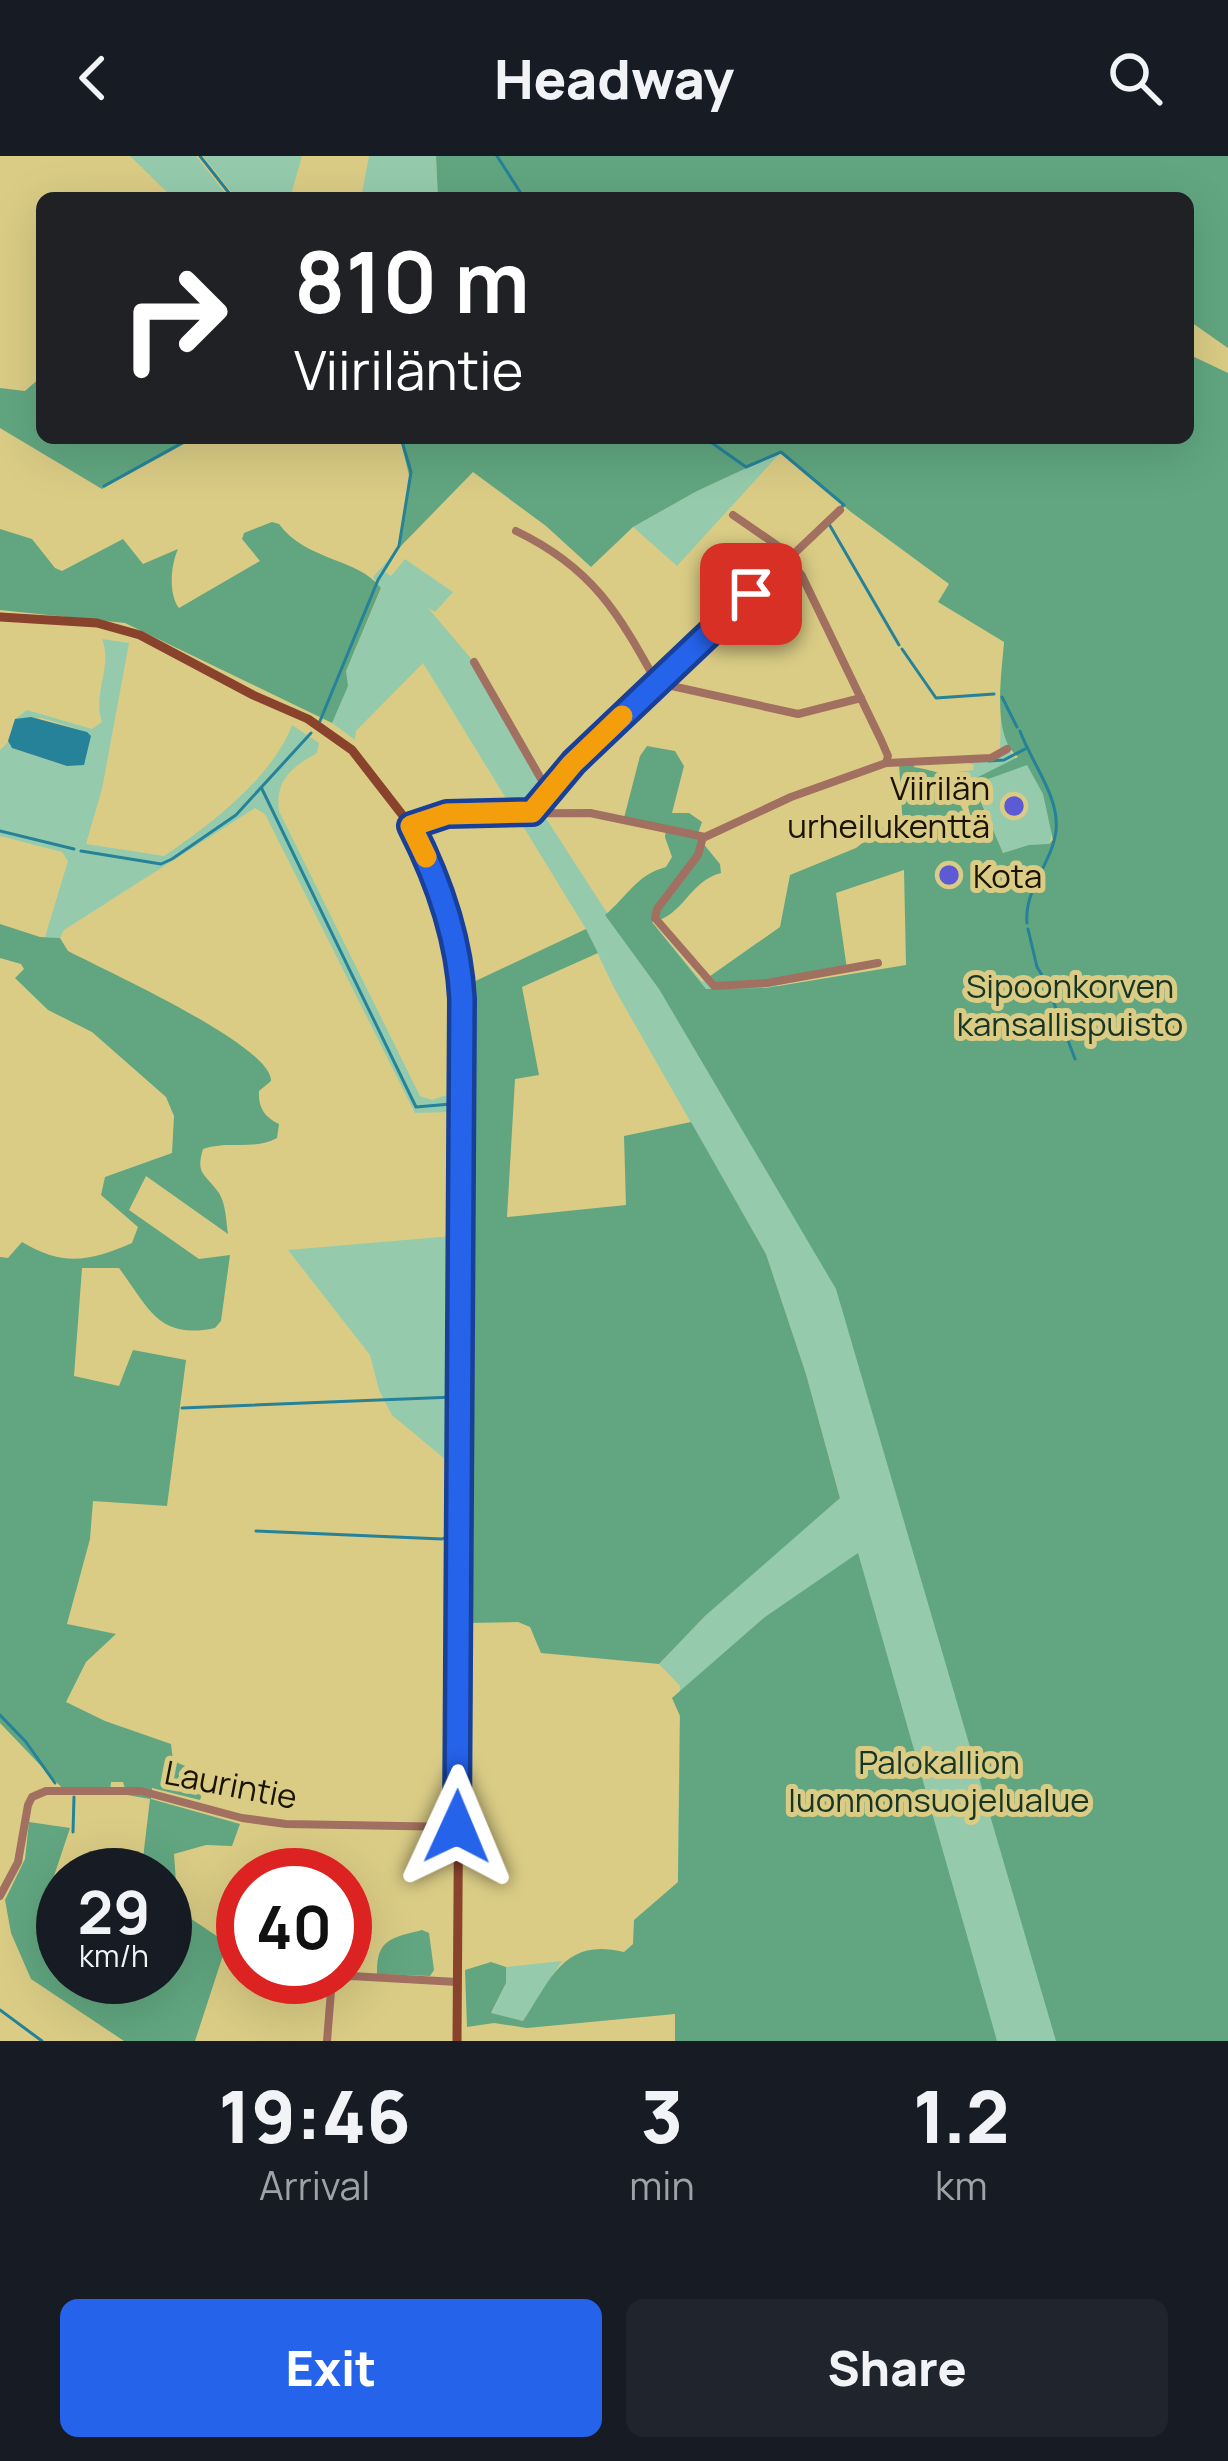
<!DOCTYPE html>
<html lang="en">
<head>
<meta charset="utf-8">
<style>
  body { margin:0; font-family:Manrope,sans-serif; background:#20242c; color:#f1f3f6; height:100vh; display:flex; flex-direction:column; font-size:45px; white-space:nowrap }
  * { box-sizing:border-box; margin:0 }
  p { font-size:39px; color:#9ea1a6 }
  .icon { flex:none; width:66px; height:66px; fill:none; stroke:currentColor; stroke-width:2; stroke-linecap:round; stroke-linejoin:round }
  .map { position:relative; height:1885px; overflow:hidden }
  .details { display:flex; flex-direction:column; background:#171b24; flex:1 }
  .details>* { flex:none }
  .hud { position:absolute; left:36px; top:36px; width:1158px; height:252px; border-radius:18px; box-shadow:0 12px 48px #0002; background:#202124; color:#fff; overflow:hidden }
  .speed { position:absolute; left:36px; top:1692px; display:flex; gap:24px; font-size:60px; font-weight:700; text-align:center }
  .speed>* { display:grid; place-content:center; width:156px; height:156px; border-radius:50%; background:#171b24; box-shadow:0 12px 48px #0002; line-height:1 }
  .speed small { font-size:30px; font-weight:400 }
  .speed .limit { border:18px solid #d22; background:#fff; color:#111 }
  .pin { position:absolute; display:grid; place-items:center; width:102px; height:102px; color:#fff; margin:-51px; border-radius:24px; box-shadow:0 6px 18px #0006 }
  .me { position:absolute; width:132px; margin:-66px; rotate:1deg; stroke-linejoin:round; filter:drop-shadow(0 0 9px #0008) }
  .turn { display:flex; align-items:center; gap:42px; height:252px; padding:0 60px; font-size:54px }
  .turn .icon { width:156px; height:156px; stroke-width:2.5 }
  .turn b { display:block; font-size:84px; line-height:102px }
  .eta { display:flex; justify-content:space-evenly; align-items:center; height:204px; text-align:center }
  .eta b { font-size:72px; font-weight:800; line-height:84px }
  .button { display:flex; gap:24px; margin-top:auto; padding:24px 60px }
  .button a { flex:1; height:138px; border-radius:18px; background:#2563eb; color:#fff; font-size:48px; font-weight:800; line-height:138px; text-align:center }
  .button a+a { background:#20242c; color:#f1f3f6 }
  header { display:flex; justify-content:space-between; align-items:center; height:156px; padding:0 60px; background:#171b24; font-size:54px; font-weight:800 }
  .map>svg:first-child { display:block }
</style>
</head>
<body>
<header><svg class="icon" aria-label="back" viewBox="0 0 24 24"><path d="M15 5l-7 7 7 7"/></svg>Headway<svg class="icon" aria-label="search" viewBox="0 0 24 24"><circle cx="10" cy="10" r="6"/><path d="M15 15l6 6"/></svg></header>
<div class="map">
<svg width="1228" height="1885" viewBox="0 0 1228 1885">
  <rect width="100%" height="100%" fill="#dacc85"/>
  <g fill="#95cbac">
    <path d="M130,0h66l33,42h-56z"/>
    <path d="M203,0h99l-12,42h-54z"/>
    <path d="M369,0h67l2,42h-77z"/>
    <path d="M781,296l-104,114 -44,-39 64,-36z"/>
    <path d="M400,391l-15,25 6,4 14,-17 48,33 -18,20 -7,-4 46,54 74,129 -16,21h10l87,135 22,-26 51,61 56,-40 470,1099h-552l4,-355 -21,-22 46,-48 135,-119 -34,-123 -40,-120 -152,-266 -28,-59 -163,-266 -67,68 -1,9 -23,-17 14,-52 35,-82 -8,-12z"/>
    <path d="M102,483l27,4 -27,146 -16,55 78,12c45,-30 109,-79 128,-131l27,18 -2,10c-25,14 -42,27 -38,58l141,285 12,4 18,-6 -1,18 -34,1 -150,-299 -10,-6 -191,122 -4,8 -15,-1 23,-76 -6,-9 -62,-16v-86l8,-8 4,6 55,18 20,-34 -45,-14 -27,1 12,-9 65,19 10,-7c-10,-28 11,-56 0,-83z"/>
    <path d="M1001,549l8,45 8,10 -37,22 47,-18c14,21 32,57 22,80l-25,7 5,16 -7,12h-9l-9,-7 -1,-12 6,-5 -8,-4 -24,-61 -21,-18 17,-2 1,-5 -13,-4 39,-7z"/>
    <path d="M452,1080v229l-60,-50 -13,-25 -9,-35 -82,-105z"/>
    <path d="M562,1805l-39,60 -32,-7 15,-31v-16z"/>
  </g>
  <g fill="#61a680" fill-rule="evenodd">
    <path d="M436,0h792v192l-40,-28v-122h-750z"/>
    <path d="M1188,198l40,19v1668h-172l-220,-752 -177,-300 -54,-74c23,-19 31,-40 61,-48l6,-10 -7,-20 1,-9 -42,-10 16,-62 7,-10 28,5 9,15 -12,47h17l13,9 -5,14 23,28 1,9c-32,8 -37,43 -69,49l54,67 60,-1 140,-23 -2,-95 -68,23 11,76 -126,18 -15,-8 74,-52 10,-52 66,-27 46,-36 -3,-49 15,-1v5c21,4 37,8 53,23l1,10 -9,3 14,24 -5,-21 11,-5 -3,-23 42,-21c-27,-21 -16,-85 -14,-115l-66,-40 11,-18 -98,-72 -70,-60 -84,39 -64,36 -42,40 -45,-41 -73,-54 -73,75 10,-68 -10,-41h788zM1027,609l16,29 10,46 -4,4 -20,1 -26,8 -26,-60 3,-11z"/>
    <path d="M42,220v62h153l-93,51 -102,-61v-40l25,3z"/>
    <path d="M272,366l7,2c27,37 79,34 102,64l-35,83 2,15 -16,37 -207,-100 -125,-13v-81l32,10 23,29 7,3 61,-32 20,25 35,-15c-7,15 -10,45 1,59l81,-47 -18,-22 2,-6z"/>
    <path d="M0,768l40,13 20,1 8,13c36,19 205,95 203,130l-12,10c-1,16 5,26 20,33l-2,14c-24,13 -49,2 -74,11 -8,26 3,25 16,44 7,11 7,28 9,41l-82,-58 -17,34 70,49 31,-4 -9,66 -6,7c-57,12 -66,-20 -96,-60h-37l-8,108 45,10 14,-36 53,10 -19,146 -74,-5 -3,38 -23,85 49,10 -30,28 -20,40 39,19 66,23 2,17 27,11 5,12 -5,16 -48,-12 -1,11 89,25 -8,22 -26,-1 -32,9 4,56 49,33 -32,98h-71l-93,-62 -20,-46 -6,-33 20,-41 4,-37 41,6 -17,51 10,2v96h102v-102h-24l9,-76 -23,-4 -4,-13h-12l-1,11 -44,-1 -66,-69v-466l8,1 14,-16c40,24 67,20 110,1l6,-16 -37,-32 4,-18 67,-24 2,-37 -8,-19 -74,-65 -44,-22 -33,-32 9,-9 -3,-5 -21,-6z"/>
    <path d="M586,773l12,24 -76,34 17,88 -24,4 -8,138 119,-12 -2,-69 67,-14 75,132 40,120 34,124 -135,118 -46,48 -118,-11 -11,-26 -12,-5 -51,1v-638z"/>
    <path d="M858,1397l139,488h-322v-27l-148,14 -33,-5 -27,4 -2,-57 26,-8 15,5v16l-15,30 32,8c28,-42 41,-84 101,-69l9,-8 1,-24 44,-38 2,-166 -8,-18 93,-81z"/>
    <path d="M422,1774l7,3 5,37 -4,6 -53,-2c-1,-35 14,-36 45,-44z"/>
  </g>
  <path fill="#258299" d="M31,561l56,15 4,4 -7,29 -17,1 -55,-18 -4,-7 7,-22z"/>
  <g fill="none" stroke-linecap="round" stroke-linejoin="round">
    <g stroke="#258299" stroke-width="3">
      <path d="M200,0l33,42"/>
      <path d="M497,0l27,42"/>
      <path d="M705,282l41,29 35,-15 63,53 -5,4"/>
      <path d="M104,330l87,-48"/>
      <path d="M829,368l70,121"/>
      <path d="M902,493l34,49 58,-4"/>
      <path d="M1002,541l15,30"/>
      <path d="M320,565l58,-141 21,-34 12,-74 -10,-34"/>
      <path d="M1020,575c11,31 40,66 36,100 -4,32 -32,58 -29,92"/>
      <path d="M989,605l15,-1 21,-11"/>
      <path d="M262,633l154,318 35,-3 2,116"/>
      <path d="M0,675l74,18"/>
      <path d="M81,695l80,13 11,-5 64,-44 75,-82"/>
      <path d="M1028,773l9,38 9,15 29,77"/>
      <path d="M453,1072v240"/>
      <path d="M182,1252l272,-11"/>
      <path d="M256,1375l186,8 9,-4 2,-60"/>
      <path d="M0,1559l26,27 29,41"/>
      <path d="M73,1676l1,-35"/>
      <path d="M0,1854l42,31"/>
    </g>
    <g stroke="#a27060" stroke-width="8">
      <path d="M516,375c77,37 102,82 141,152"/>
      <path d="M474,506l74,129"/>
      <path d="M658,527l140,31 63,-16"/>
      <path d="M887,607l104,-5 16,-9"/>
      <path d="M533,655l39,-47 268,-254"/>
      <path d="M411,670l36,-12 143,-1 115,24 86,-40 95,-34 2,-7 -7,-16 -79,-164 -21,-28 -48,-33"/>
      <path d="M703,681l-5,18 -41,54 -2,9 59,68 53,-3 111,-20"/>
      <path d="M0,1740l18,-34 10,-57 4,-8 14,-6h95l101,27 44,6 171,3"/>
      <path d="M327,1885l4,-50 8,-12 12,-3 106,6"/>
    </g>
    <path stroke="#89432c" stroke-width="9" d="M0,461l97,6 43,12 113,60 55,24 44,31 59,76 28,64 21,77 4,77 -7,997"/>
  </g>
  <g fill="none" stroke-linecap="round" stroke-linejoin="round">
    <defs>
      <path id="route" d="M457,1671l5,-828c-3,-61 -23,-118 -51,-173l36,-12 85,-2 42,-50 177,-168"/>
    </defs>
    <use href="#route" stroke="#184099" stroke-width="30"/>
    <use href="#route" stroke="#2563eb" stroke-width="21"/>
    <path stroke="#f59e0b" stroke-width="21" d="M426,701l-15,-31 36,-12 85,-2 40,-48 50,-48"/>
  </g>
  <g fill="#5c5bd3" stroke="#dacc85" stroke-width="4.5">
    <circle cx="1014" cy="650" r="12"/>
    <circle cx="949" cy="719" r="12"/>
  </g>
  <g text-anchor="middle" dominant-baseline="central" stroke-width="10" stroke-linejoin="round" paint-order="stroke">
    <g font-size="33" fill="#191300" stroke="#dacc85" text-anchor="end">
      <text x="990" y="631">Viirilän<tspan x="990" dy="38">urheilukenttä</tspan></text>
      <text x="973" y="719" text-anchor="start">Kota</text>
    </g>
    <g font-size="33" fill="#163525" stroke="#dacc85">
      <text x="1070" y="829">Sipoonkorven<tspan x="1070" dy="38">kansallispuisto</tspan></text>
      <text x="939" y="1605">Palokallion<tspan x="939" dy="38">luonnonsuojelualue</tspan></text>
    </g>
    <g font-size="33" fill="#191300" stroke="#dacc85">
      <text transform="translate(231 1628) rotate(11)">Laurintie</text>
    </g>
  </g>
</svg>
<div class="speed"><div>29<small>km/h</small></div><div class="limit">40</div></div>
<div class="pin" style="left:751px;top:438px;background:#d93025"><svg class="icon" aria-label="arrive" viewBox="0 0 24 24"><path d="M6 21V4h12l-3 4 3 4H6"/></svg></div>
<svg class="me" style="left:457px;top:1671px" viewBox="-20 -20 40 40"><path d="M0-17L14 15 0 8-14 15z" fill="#2563eb" stroke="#fff" stroke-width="4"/></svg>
<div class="hud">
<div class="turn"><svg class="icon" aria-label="right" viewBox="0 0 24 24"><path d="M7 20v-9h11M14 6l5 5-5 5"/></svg><div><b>810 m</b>Viiriläntie</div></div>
</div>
</div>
<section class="details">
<div class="eta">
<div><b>19:46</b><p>Arrival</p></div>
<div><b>3</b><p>min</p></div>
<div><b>1.2</b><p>km</p></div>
</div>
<div class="button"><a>Exit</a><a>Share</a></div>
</section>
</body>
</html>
